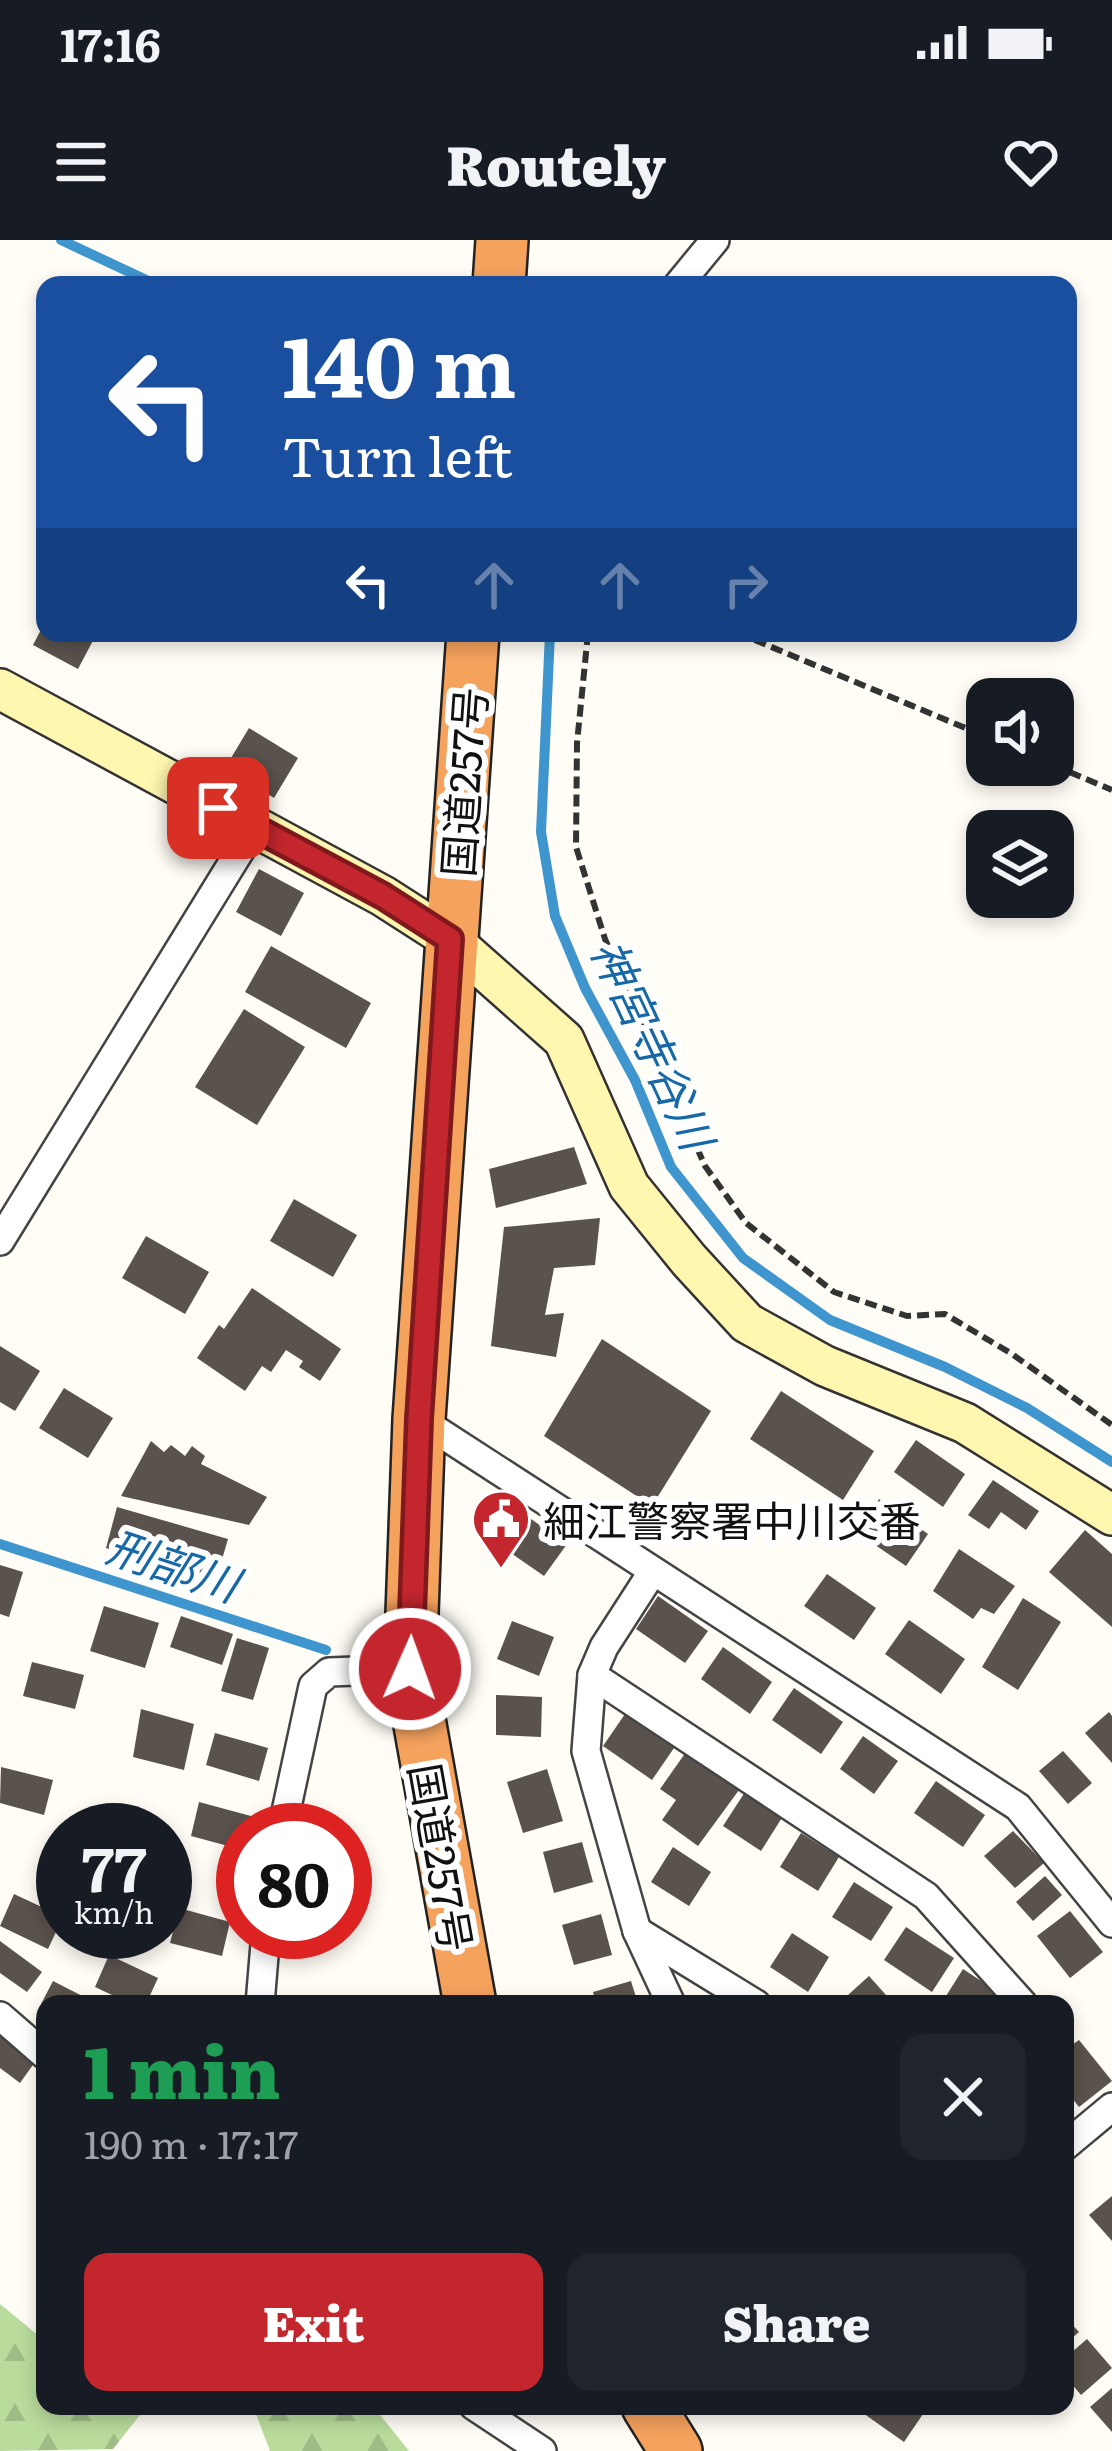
<!DOCTYPE html>
<html lang="en">
<head>
<meta charset="utf-8">
<style>
  body { margin:0; font-family:Literata,"Noto Sans JP",serif; background:#20242c; color:#f1f3f6; height:100vh; display:flex; flex-direction:column; font-size:45px; white-space:nowrap }
  * { box-sizing:border-box; margin:0 }
  p { font-size:39px; color:#9ea1a6 }
  .icon { flex:none; width:66px; height:66px; fill:none; stroke:currentColor; stroke-width:2; stroke-linecap:round; stroke-linejoin:round }
  .map { position:relative; flex:1; overflow:hidden }
  .side { position:absolute; left:36px; top:1755px; width:1038px; height:420px; display:flex; flex-direction:column; background:#171b24; border-radius:24px; box-shadow:0 6px 18px #0003 }
  .side>* { flex:none }
  .top-card { position:absolute; left:36px; top:36px; width:1041px; height:366px; border-radius:24px; box-shadow:0 6px 18px #0003; background:#1a4fa0; color:#fff; overflow:hidden }
  .tools { position:absolute; left:966px; top:438px; display:grid; gap:24px }
  .tools a { display:grid; place-items:center; width:108px; height:108px; border-radius:24px; background:#171b24; box-shadow:0 6px 18px #0003; font-size:60px }
  .speed { position:absolute; left:36px; top:1563px; display:flex; gap:24px; font-size:60px; font-weight:700; text-align:center }
  .speed>* { display:grid; place-content:center; width:156px; height:156px; border-radius:50%; background:#171b24; box-shadow:0 6px 18px #0003; line-height:1 }
  .speed small { font-size:30px; font-weight:400 }
  .speed .limit { border:18px solid #d22; background:#fff; color:#111 }
  .pin { position:absolute; display:grid; place-items:center; width:102px; height:102px; color:#fff; margin:-51px; border-radius:24px; box-shadow:0 6px 18px #0006 }
  .me { position:absolute; width:132px; margin:-66px; rotate:2deg; stroke-linejoin:round; filter:drop-shadow(0 0 9px #0008) }
  .turn { display:flex; align-items:center; gap:42px; height:252px; padding:0 48px; font-size:54px }
  .turn .icon { width:156px; height:156px; stroke-width:2.5 }
  .turn b { display:block; font-size:84px; line-height:102px }
  .lanes { display:flex; align-items:center; height:114px; padding:0 48px; background:#0003; justify-content:center; gap:60px; direction:ltr }
  .lanes .off { opacity:.35 }
  .round { display:grid; place-items:center; flex:none; width:126px; height:126px; border-radius:24px; background:#20242c }
  .overview { display:flex; align-items:center; justify-content:space-between; height:204px; padding:0 48px }
  h1 { font-size:72px; font-weight:800; line-height:90px; color:#1e9e55 }
  .action { display:flex; gap:24px; margin-top:auto; padding:24px 48px }
  .action a { flex:1; height:138px; border-radius:24px; background:#c4262e; color:#fff; font-size:48px; font-weight:800; line-height:138px; text-align:center }
  .action a+a { background:#20242c; color:#f1f3f6 }
  .status { display:flex; justify-content:space-between; align-items:center; height:84px; padding:0 60px; background:#171b24; direction:ltr }
  .status svg { height:33px; fill:currentColor }
  header { display:flex; justify-content:space-between; align-items:center; height:156px; padding:0 48px; background:#171b24; font-size:54px; font-weight:800 }
  .map>svg:first-child { display:block }
</style>
</head>
<body>
<div class="status"><b>17:16</b><svg viewBox="0 0 49 12"><path d="M0 12V9h3v3zM5 12V6h3v6zM10 12V3h3v9zM15 12V0h3v12zM26 1h20v11H26zM47 4h2v5h-2z"/></svg></div>
<header><svg class="icon" aria-label="menu" viewBox="0 0 24 24"><path d="M4 6h16M4 12h16M4 18h16"/></svg>Routely<svg class="icon" aria-label="heart" viewBox="0 0 24 24"><path d="M12 20l-8-8c-3-5 5-10 8-4 3-6 11-1 8 4z"/></svg></header>
<div class="map">
<svg width="1112" height="2211" viewBox="0 0 1112 2211">
  <defs>
    <pattern id="forest-firs" width="22" height="20" patternUnits="userSpaceOnUse" patternTransform="scale(3)"><rect width="22" height="20" fill="#b9dc9c"/><path d="M5 1l3.5 6h-7zM16 11l3.5 6h-7z" fill="#9ebc85"/></pattern>
  </defs>
  <rect width="100%" height="100%" fill="#fffdf5"/>
  <g fill="url(#forest-firs)">
    <path d="M0,2064l45,37v65h102l-34,43 -113,2z"/>
    <path d="M253,2166h120l36,45h-139z"/>
  </g>
  <g fill="none" stroke-linecap="round" stroke-linejoin="round">
    <g stroke="#3f96cf" stroke-width="10">
      <path d="M61,0l96,45"/>
      <path d="M550,393l-9,199 14,84 30,72 50,92 36,87 72,91 87,62 115,47 82,41 85,54"/>
      <path d="M0,1304l326,106"/>
    </g>
  </g>
  <g fill="#5a524d">
    <path d="M45,382v11h52l-19,36 -45,-24z"/>
    <path d="M249,488l49,30 -24,40 -49,-30z"/>
    <path d="M259,629l45,24 -23,43 -45,-24z"/>
    <path d="M271,706l100,57 -25,45 -101,-56z"/>
    <path d="M244,769l61,38 -48,78 -62,-38z"/>
    <path d="M574,907l13,37 -91,24 -7,-39z"/>
    <path d="M294,959l63,36 -24,42 -63,-36z"/>
    <path d="M600,978l-5,47 -41,3 -9,47 19,-2 -8,44 -65,-11 13,-119z"/>
    <path d="M146,996l63,36 -24,42 -63,-36z"/>
    <path d="M252,1048l89,61 -21,32 -21,-14 4,-6 -17,-11 -15,22 -9,-6 -17,25 -48,-33 22,-33 5,4z"/>
    <path d="M602,1099l109,72 -59,95 -108,-70z"/>
    <path d="M0,1106l40,25 -25,40 -15,-9z"/>
    <path d="M64,1148l49,30 -25,40 -49,-30z"/>
    <path d="M781,1151l93,60 -31,49 -93,-61z"/>
    <path d="M916,1200l49,34 -22,33 -49,-35z"/>
    <path d="M151,1201l13,11 7,-7 14,11 7,-10 13,10 -4,8 66,33 -18,28 -128,-29z"/>
    <path d="M993,1240l46,31 -13,19 -25,-18 -12,17 -21,-14z"/>
    <path d="M879,1259l49,35 -22,32 -50,-34z"/>
    <path d="M117,1267l111,32 -12,41 -110,-32z"/>
    <path d="M518,1270l49,34 -23,32 -49,-34z"/>
    <path d="M1085,1290l27,24v73l-63,-55z"/>
    <path d="M959,1309l56,37 -21,28 -13,-6 -8,11 -40,-28z"/>
    <path d="M0,1325l23,7 -14,45 -9,-3z"/>
    <path d="M827,1334l49,34 -22,32 -50,-34z"/>
    <path d="M658,1356l50,35 -23,32 -49,-34z"/>
    <path d="M1023,1358l38,24 -43,68 -36,-23z"/>
    <path d="M104,1366l55,17 -14,45 -55,-17z"/>
    <path d="M181,1376l52,18 -11,31 -52,-18z"/>
    <path d="M909,1380l56,39 -24,35 -56,-40z"/>
    <path d="M512,1381l42,16 -15,39 -42,-17z"/>
    <path d="M237,1398l32,10 -16,52 -32,-9z"/>
    <path d="M723,1407l49,35 -22,32 -49,-35z"/>
    <path d="M32,1422l52,13 -9,34 -52,-13z"/>
    <path d="M794,1448l49,34 -22,32 -49,-34z"/>
    <path d="M496,1455l46,2 -1,40 -45,-2z"/>
    <path d="M141,1469l53,15 -10,46 -51,-13z"/>
    <path d="M1109,1472l3,4v47l-27,-30z"/>
    <path d="M625,1474l49,34 -22,32 -49,-34z"/>
    <path d="M215,1493l53,15 -9,33 -53,-16z"/>
    <path d="M863,1496l35,25 -24,33 -34,-25z"/>
    <path d="M1063,1511l29,32 -24,21 -29,-33z"/>
    <path d="M686,1512l53,38 -41,56 -36,-26 14,-20 -16,-11z"/>
    <path d="M1,1527l52,13 -9,35 -44,-12z"/>
    <path d="M547,1529l16,52 -40,12 -16,-51z"/>
    <path d="M936,1541l49,34 -22,32 -49,-34z"/>
    <path d="M745,1552l38,24 -22,35 -38,-25z"/>
    <path d="M199,1562l52,14 -3,14h-5v20l-52,-14z"/>
    <path d="M1013,1591l31,32 -29,25 -31,-32z"/>
    <path d="M801,1593l38,24 -21,34 -38,-24z"/>
    <path d="M582,1602l11,40 -39,11 -11,-41z"/>
    <path d="M673,1607l38,25 -22,34 -38,-24z"/>
    <path d="M1045,1636l17,19 -29,26 -17,-19z"/>
    <path d="M854,1642l39,25 -22,34 -39,-24z"/>
    <path d="M14,1654l49,23 -15,32 -48,-23z"/>
    <path d="M179,1668l51,14 -8,34 -52,-13z"/>
    <path d="M1070,1671l33,41 -33,26 -33,-42z"/>
    <path d="M601,1674l11,41 -38,10 -12,-40z"/>
    <path d="M906,1687l48,31 -22,34 -48,-32z"/>
    <path d="M792,1693l37,24 -21,35 -38,-25z"/>
    <path d="M0,1701l42,31 -15,20 -27,-19z"/>
    <path d="M109,1715l49,23 -12,26h-15l-36,-17z"/>
    <path d="M963,1729l38,25 -6,10h-54z"/>
    <path d="M869,1736l25,28h-56z"/>
    <path d="M53,1741l45,23h-57z"/>
    <path d="M631,1741l7,23h-42l-3,-12z"/>
    <path d="M0,1796l35,26 -15,21 -20,-15z"/>
    <path d="M1079,1800l33,41 -33,26 -14,-18v-39z"/>
    <path d="M1112,1956v45l-23,-26z"/>
    <path d="M1065,2077l14,15 -14,12z"/>
    <path d="M1087,2099l25,29 -31,27 -16,-19v-18z"/>
    <path d="M1112,2148v44l-22,-25z"/>
    <path d="M863,2166h49l11,8 -19,28 -44,-31z"/>
  </g>
  <g fill="none" stroke-linecap="round" stroke-linejoin="round">
    <defs>
      <g id="street">
        <path d="M678,45l37,-45"/>
        <path d="M0,1001l254,-413"/>
        <path d="M419,1179l599,388 94,116"/>
        <path d="M653,1331l-49,76 -12,28 -6,76 51,180 34,73"/>
        <path d="M592,1435l334,221 97,108"/>
        <path d="M282,1590l31,-144 16,-14 81,-3"/>
        <path d="M637,1691l119,73"/>
        <path d="M260,1764l6,-72"/>
        <path d="M0,1776l45,39"/>
        <path d="M1065,1906l47,-39"/>
        <path d="M474,2166l68,45"/>
      </g>
      <path id="secondary" d="M0,449l383,207 67,43 114,101 65,146 60,74 58,63 78,43 140,57 147,92"/>
      <g id="highway">
        <path d="M499,45l3,-45"/>
        <path d="M470,1764l-60,-335 9,-250 54,-786"/>
        <path d="M648,2166l28,45"/>
      </g>
    </defs>
    <use href="#street" stroke="#444" stroke-width="32"/>
    <use href="#secondary" stroke="#333" stroke-width="44"/>
    <use href="#highway" stroke="#222" stroke-width="56"/>
    <g stroke="#333" stroke-width="6" stroke-dasharray="12 6" stroke-linecap="butt">
      <path d="M588,393l-11,110 -1,104 29,92 100,227 41,57 88,69 73,24 38,-2 67,40 100,71"/>
      <path d="M738,393l249,104"/>
      <path d="M1053,525l59,25"/>
    </g>
    <use href="#street" stroke="#fff" stroke-width="27"/>
    <use href="#secondary" stroke="#fff6b0" stroke-width="39"/>
    <use href="#highway" stroke="#f5a25d" stroke-width="51"/>
  </g>
  <g fill="none" stroke-linecap="round" stroke-linejoin="round">
    <defs>
      <path id="route" d="M218,568l165,88 67,43 -31,480 -9,250"/>
    </defs>
    <use href="#route" stroke="#7f191e" stroke-width="30"/>
    <use href="#route" stroke="#c4262e" stroke-width="21"/>
  </g>
  <defs>
    <symbol id="civic-pin" viewBox="-11 -11 22 30"><path d="M0 17L-7.5 6A9.5 9.5 0 1 1 7.5 6Z" fill="#c4262e" stroke="#fff"/><path d="M-.6-6.5H3V-4.5H.6V-3L4-1V1h2V6H-6V1h2V-1L-.6-3ZM-1.2 2.5V6h2.4V2.5Z" fill="#fff"/></symbol>
  </defs>
  <g fill-rule="evenodd">
    <use href="#civic-pin" x="468" y="1246" width="66" height="90"/>
  </g>
  <g text-anchor="middle" dominant-baseline="central" stroke-width="12" stroke-linejoin="round" paint-order="stroke">
    <g font-size="42" fill="#111" stroke="#fff">
      <text transform="translate(462 542) rotate(-86)">国道257号</text>
      <text transform="translate(443 1617) rotate(80)">国道257号</text>
    </g>
    <g font-size="42" fill="#111" stroke="#fff" text-anchor="start">
      <text x="543" y="1279">細江警察署中川交番</text>
    </g>
    <g font-size="45" font-style="italic" fill="#1768a6" stroke="#fff">
      <text transform="translate(655 803) rotate(65)">神宮寺谷川</text>
      <text transform="translate(174 1323) rotate(18)">刑部川</text>
    </g>
  </g>
</svg>
<div class="tools">
<a><svg class="icon" aria-label="sound" viewBox="0 0 24 24"><path d="M4 9h4l5-4v14l-5-4H4zM17 9q2 3 0 6"/></svg></a>
<a><svg class="icon" aria-label="layers" viewBox="0 0 24 24"><path d="M12 4l9 5-9 5-9-5zM3 14l9 5 9-5"/></svg></a>
</div>
<div class="speed"><div>77<small>km/h</small></div><div class="limit">80</div></div>
<div class="pin" style="left:218px;top:568px;background:#d93025"><svg class="icon" aria-label="arrive" viewBox="0 0 24 24"><path d="M6 21V4h12l-3 4 3 4H6"/></svg></div>
<svg class="me" style="left:410px;top:1429px" viewBox="-20 -20 40 40"><circle r="17" fill="#c4262e" stroke="#fff" stroke-width="3"/><path d="M0-11L8 9 0 5-8 9z" fill="#fff"/></svg>
<div class="top-card">
<div class="turn"><svg class="icon" aria-label="left" viewBox="0 0 24 24"><path d="M17 20v-9H6M10 6l-5 5 5 5"/></svg><div><b>140 m</b>Turn left</div></div>
<div class="lanes"><svg class="icon" aria-label="left" viewBox="0 0 24 24"><path d="M17 20v-9H6M10 6l-5 5 5 5"/></svg><svg class="icon off" aria-label="ahead" viewBox="0 0 24 24"><path d="M12 20V5M6 11l6-6 6 6"/></svg><svg class="icon off" aria-label="ahead" viewBox="0 0 24 24"><path d="M12 20V5M6 11l6-6 6 6"/></svg><svg class="icon off" aria-label="right" viewBox="0 0 24 24"><path d="M7 20v-9h11M14 6l5 5-5 5"/></svg></div>
</div>
<section class="side">
<div class="overview"><div><h1>1 min</h1><p>190 m · 17:17</p></div><a class="round"><svg class="icon" aria-label="close" viewBox="0 0 24 24"><path d="M6 6l12 12M18 6L6 18"/></svg></a></div>
<div class="action"><a>Exit</a><a>Share</a></div>
</section>
</div>
</body>
</html>
